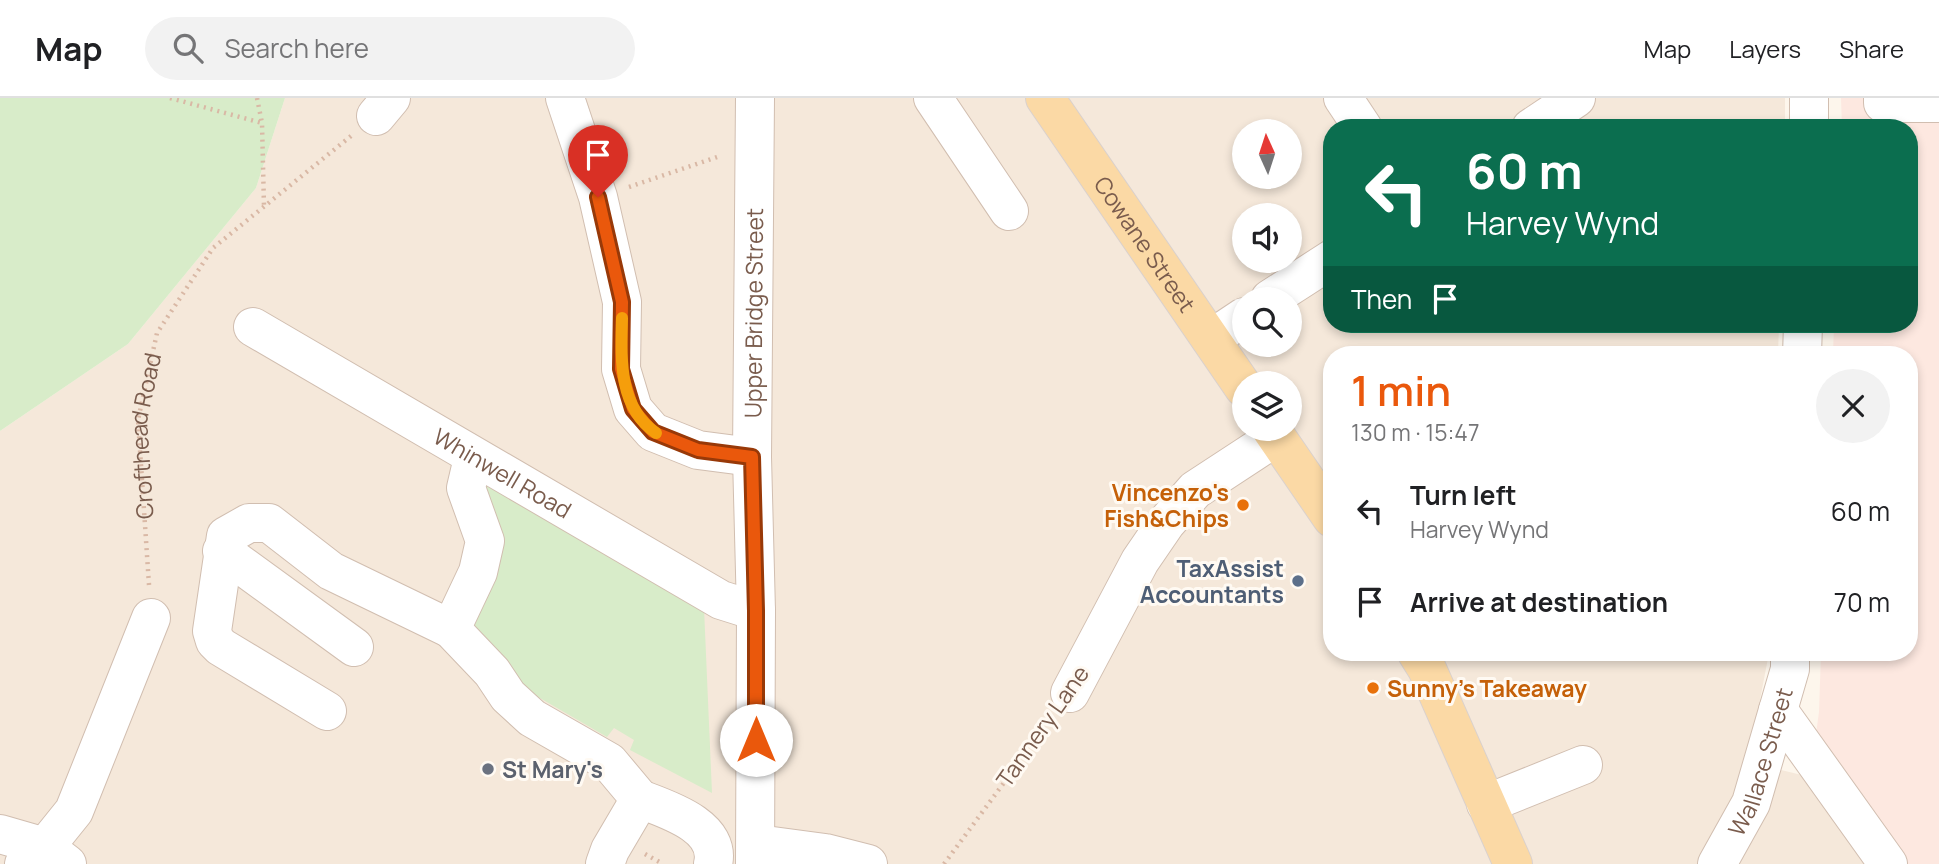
<!DOCTYPE html>
<html lang="en">
<head>
<meta charset="utf-8">
<style>
  body { margin:0; font-family:Manrope,sans-serif; background:#f2f2f2; color:#202124; height:100vh; display:flex; flex-direction:column; font-size:26px; white-space:nowrap }
  * { box-sizing:border-box; margin:0 }
  p { font-size:23px; color:#757577 }
  .icon { flex:none; width:38px; height:38px; fill:none; stroke:currentColor; stroke-width:2; stroke-linecap:round; stroke-linejoin:round }
  .map { position:relative; flex:1; overflow:hidden }
  .panel { position:absolute; left:1323px; top:248px; width:595px; height:315px; display:flex; flex-direction:column; background:#fff; border-radius:28px; box-shadow:0 4px 10px #0003 }
  .panel>* { flex:none }
  .top-card { position:absolute; left:1323px; top:21px; width:595px; height:214px; border-radius:28px; box-shadow:0 4px 10px #0003; background:#0b6e4f; color:#fff; overflow:hidden }
  .needle { width:46px; rotate:357deg }
  .tools { position:absolute; left:1232px; top:21px; display:grid; gap:14px }
  .tools a { display:grid; place-items:center; width:70px; height:70px; border-radius:50%; background:#fff; box-shadow:0 4px 10px #0003; font-size:35px }
  .pin { position:absolute; display:grid; place-items:center; width:60px; height:60px; color:#fff; margin:-72px -30px; border-radius:50% 50% 50% 0; rotate:-45deg; box-shadow:0 0 7px #0007 }
  .pin .icon { rotate:45deg }
  .me { position:absolute; width:77px; margin:-38px; rotate:0deg; stroke-linejoin:round; filter:drop-shadow(0 0 5px #0008) }
  .turn { display:flex; align-items:center; gap:24px; height:147px; padding:0 28px; font-size:32px }
  .turn .icon { width:91px; height:91px; stroke-width:2.5 }
  .turn b { display:block; font-size:49px; line-height:60px }
  .then { display:flex; align-items:center; height:66px; padding:0 28px; background:#0003; gap:14px; font-size:26px }
  .round { display:grid; place-items:center; flex:none; width:74px; height:74px; border-radius:37px; background:#f2f2f2 }
  .headline { display:flex; align-items:center; justify-content:space-between; height:119px; padding:0 28px }
  h1 { font-size:42px; font-weight:600; line-height:52px; color:#ea580c }
  ul { padding:0; list-style:none }
  li { display:flex; align-items:center; gap:21px; height:91px; padding:0 28px }
  li div { flex:1 }
  li b { display:block; font-size:26px }
  li em { font-style:normal }
  header { display:flex; align-items:center; gap:42px; box-sizing:border-box; height:98px; padding:0 35px; background:#fff; border-bottom:2px solid #e0e0e0 }
  header strong { font-size:33px }
  nav { display:flex; gap:38px; margin-inline-start:auto; font-size:24px }
  .search { width:490px; height:63px; background:#f2f2f2; display:flex; align-items:center; gap:18px; box-sizing:border-box; padding:0 24px; border-radius:38px; color:#757577; font-size:26px }
  .map>svg:first-child { display:block }
</style>
</head>
<body>
<header>
<strong>Map</strong>
<div class="search"><svg class="icon" aria-label="search" viewBox="0 0 24 24"><circle cx="10" cy="10" r="6"/><path d="M15 15l6 6"/></svg>Search here</div>
<nav><a>Map</a><a>Layers</a><a>Share</a></nav>
</header>
<div class="map">
<svg width="1939" height="766" viewBox="0 0 1939 766">
  <rect width="100%" height="100%" fill="#fdf6ec"/>
  <path fill="#f5e8da" fill-rule="evenodd" d="M285,0h1500v30h-453v196h447l-1,31h-446v298h437l-21,109 62,15 58,87h-1868v-433l128,-87 128,-156zM1244,33h46v46h-46zM1244,117h46v46h-46zM1244,201h46v46h-46zM1244,285h46v46h-46z"/>
  <path fill="#fde8e0" d="M1841,0h98v766h-71l-58,-87 9,-65 2,-59h88v-298h-76l1,-31h75v-196h-67z"/>
  <g fill="#d8ecc9">
    <path d="M0,0h285l-29,90 -128,156 -128,87z"/>
    <path d="M483,377l221,133 8,185 -82,-43 4,-10 -20,-12 -7,9 -110,-64 -33,-60z"/>
  </g>
  <g fill="none" stroke-linecap="round" stroke-linejoin="round">
    <defs>
      <g id="minor">
        <path d="M565,0l33,99 24,105 -1,67 12,40 20,23 45,18 54,7"/>
        <path d="M933,0l76,113"/>
        <path d="M1343,0l20,30"/>
        <path d="M1809,0v30"/>
        <path d="M1883,0v5h56"/>
        <path d="M376,18l15,-18"/>
        <path d="M1531,30l45,-30"/>
        <path d="M1270,201l62,-40"/>
        <path id="s2" d="M253,229l468,273 35,11"/>
        <path d="M1211,241l33,-22"/>
        <path d="M1802,257l1,-31"/>
        <path d="M222,453l132,96"/>
        <path d="M451,531l41,43 16,24 24,22 77,44 31,37 -30,51 -5,14"/>
        <path d="M1070,595l70,-132 26,-38 29,-33 81,-53"/>
        <path d="M1778,612l110,154"/>
        <path d="M327,613l-106,-64 -6,-6 -3,-10 14,-95 23,-13h20l62,48 120,58 27,-57 7,-31 -19,-53 7,-30"/>
        <path d="M640,701c26,10 82,27 73,65"/>
        <path d="M1486,706l97,-39"/>
        <path d="M0,736l45,13 22,17"/>
        <path d="M756,746l69,9 43,11"/>
        <path d="M24,766l21,-17 29,-36 77,-193"/>
        <path id="s3" d="M755,766l1,-253 -4,-154 3,-359"/>
        <path id="s4" d="M1717,766l34,-61 39,-134v-16"/>
      </g>
      <g id="major">
        <path id="s5" d="M1045,0l199,290"/>
        <path d="M1271,331l61,89"/>
        <path d="M1417,555l10,16 86,195"/>
      </g>
    </defs>
    <use href="#minor" stroke="#d1beb0" stroke-width="40"/>
    <use href="#major" stroke="#dad1cd" stroke-width="40"/>
    <g stroke="#d9b8a5" stroke-width="4.5" stroke-dasharray="2 5" stroke-linecap="butt">
      <path d="M170,0l92,25 2,84"/>
      <path d="M257,0l5,25"/>
      <path d="M629,89l91,-31"/>
      <path id="s1" d="M149,487l-11,-165 19,-87 56,-85 138,-112"/>
      <path d="M645,756l18,10"/>
      <path d="M944,766l107,-145"/>
    </g>
    <use href="#minor" stroke="#fff" stroke-width="38"/>
    <use href="#major" stroke="#fbd9a5" stroke-width="38"/>
  </g>
  <g fill="none" stroke-linecap="round" stroke-linejoin="round">
    <defs>
      <path id="route" d="M598,99l24,105 -1,67 12,40 20,23 45,18 54,7 4,154v129"/>
    </defs>
    <use href="#route" stroke="#983908" stroke-width="18"/>
    <use href="#route" stroke="#ea580c" stroke-width="12"/>
    <path stroke="#f59e0b" stroke-width="12" d="M622,220c-1,40 -4,89 34,115"/>
  </g>
  <g fill="#e8710a" stroke="#fffaf3" stroke-width="2.5">
    <circle cx="1243" cy="407" r="7"/>
    <circle cx="1373" cy="590" r="7"/>
  </g>
  <circle fill="#5c6f8a" stroke="#fffaf3" stroke-width="2.5" cx="1298" cy="483" r="7"/>
  <circle fill="#6b7280" stroke="#fffaf3" stroke-width="2.5" cx="488" cy="671" r="7"/>
  <g text-anchor="middle" dominant-baseline="central" stroke-width="6" stroke-linejoin="round" paint-order="stroke">
    <g font-size="23" fill="#7a5c4d" stroke="#fffaf3">
      <text stroke="none"><textPath href="#s5" startOffset="177">Cowane Street</textPath></text>
      <text stroke="none"><textPath href="#s3" startOffset="551">Upper Bridge Street</textPath></text>
      <text stroke="none"><textPath href="#s1" startOffset="150">Crofthead Road</textPath></text>
      <text stroke="none"><textPath href="#s2" startOffset="289">Whinwell Road</textPath></text>
      <text transform="translate(1042 628) rotate(-55)">Tannery Lane</text>
      <text stroke="none"><textPath href="#s4" startOffset="112">Wallace Street</textPath></text>
    </g>
    <g font-size="23" font-weight="bold" fill="#c56008" stroke="#fffaf3" text-anchor="end">
      <text x="1229" y="394">Vincenzo's<tspan x="1229" dy="26">Fish&amp;Chips</tspan></text>
      <text x="1387" y="590" text-anchor="start">Sunny's Takeaway</text>
    </g>
    <g font-size="23" font-weight="bold" fill="#4e5e75" stroke="#fffaf3" text-anchor="end">
      <text x="1284" y="470">TaxAssist<tspan x="1284" dy="26">Accountants</tspan></text>
    </g>
    <g font-size="23" font-weight="bold" fill="#5b616d" stroke="#fffaf3" text-anchor="start">
      <text x="502" y="671">St Mary's</text>
    </g>
  </g>
</svg>
<div class="tools">
<a><svg class="needle" viewBox="-14 -14 28 28"><path d="M0-13l5 13h-10z" fill="#e53935"/><path d="M0 13l5-13h-10z" fill="#757577"/></svg></a>
<a><svg class="icon" aria-label="sound" viewBox="0 0 24 24"><path d="M4 9h4l5-4v14l-5-4H4zM17 9q2 3 0 6"/></svg></a>
<a><svg class="icon" aria-label="search" viewBox="0 0 24 24"><circle cx="10" cy="10" r="6"/><path d="M15 15l6 6"/></svg></a>
<a><svg class="icon" aria-label="layers" viewBox="0 0 24 24"><path d="M12 4l9 5-9 5-9-5zM3 14l9 5 9-5"/></svg></a>
</div>
<div class="pin" style="left:598px;top:99px;background:#d93025"><svg class="icon" aria-label="arrive" viewBox="0 0 24 24"><path d="M6 21V4h12l-3 4 3 4H6"/></svg></div>
<svg class="me" style="left:756px;top:642px" viewBox="-20 -20 40 40"><circle r="19" fill="#fff"/><path d="M0-13L10 11 0 6-10 11z" fill="#ea580c"/></svg>
<div class="top-card">
<div class="turn"><svg class="icon" aria-label="left" viewBox="0 0 24 24"><path d="M17 20v-9H6M10 6l-5 5 5 5"/></svg><div><b>60 m</b>Harvey Wynd</div></div>
<div class="then">Then<svg class="icon" aria-label="arrive" viewBox="0 0 24 24"><path d="M6 21V4h12l-3 4 3 4H6"/></svg></div>
</div>
<section class="panel">
<div class="headline"><div><h1>1 min</h1><p>130 m · 15:47</p></div><a class="round"><svg class="icon" aria-label="close" viewBox="0 0 24 24"><path d="M6 6l12 12M18 6L6 18"/></svg></a></div>
<ul>
<li><svg class="icon" aria-label="left" viewBox="0 0 24 24"><path d="M17 20v-9H6M10 6l-5 5 5 5"/></svg><div><b>Turn left</b><p>Harvey Wynd</p></div><em>60 m</em></li>
<li><svg class="icon" aria-label="arrive" viewBox="0 0 24 24"><path d="M6 21V4h12l-3 4 3 4H6"/></svg><div><b>Arrive at destination</b></div><em>70 m</em></li>
</ul>
</section>
</div>
</body>
</html>
